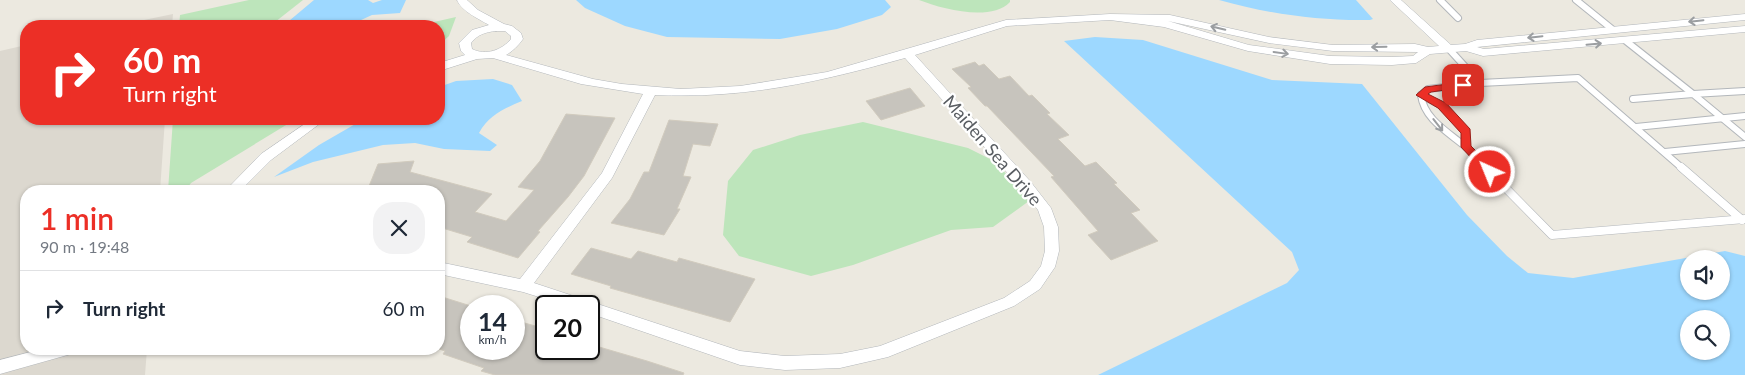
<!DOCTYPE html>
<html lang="en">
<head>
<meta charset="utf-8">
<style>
  body { margin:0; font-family:Lato,sans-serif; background:#f2f2f3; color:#1f2937; height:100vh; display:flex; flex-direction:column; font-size:19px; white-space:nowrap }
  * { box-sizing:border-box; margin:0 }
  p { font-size:16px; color:#747a83 }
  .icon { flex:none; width:28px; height:28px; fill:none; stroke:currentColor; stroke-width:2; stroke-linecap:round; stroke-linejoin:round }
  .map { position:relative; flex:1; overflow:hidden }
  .side { position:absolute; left:20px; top:185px; width:425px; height:170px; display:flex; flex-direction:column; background:#fff; border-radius:20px; box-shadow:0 1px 4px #0004 }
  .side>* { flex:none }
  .top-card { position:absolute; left:20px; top:20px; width:425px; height:105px; border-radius:20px; box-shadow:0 1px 4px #0004; background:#ec2f26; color:#fff; overflow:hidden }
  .controls { position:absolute; left:1680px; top:250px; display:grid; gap:10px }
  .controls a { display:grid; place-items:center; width:50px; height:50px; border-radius:50%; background:#fff; box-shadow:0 1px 4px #0004; font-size:25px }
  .speed { position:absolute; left:460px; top:295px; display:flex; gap:10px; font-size:25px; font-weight:700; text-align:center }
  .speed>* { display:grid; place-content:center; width:65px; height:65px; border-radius:50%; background:#fff; box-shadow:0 1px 4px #0004; line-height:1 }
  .speed small { font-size:12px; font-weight:400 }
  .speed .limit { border:2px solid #111; border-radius:8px; background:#fff; color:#111 }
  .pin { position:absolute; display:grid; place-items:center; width:42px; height:42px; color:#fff; margin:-21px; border-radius:10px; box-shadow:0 2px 8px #0006 }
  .me { position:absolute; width:55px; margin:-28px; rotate:316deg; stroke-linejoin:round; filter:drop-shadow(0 0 4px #0008) }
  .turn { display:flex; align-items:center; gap:18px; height:105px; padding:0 20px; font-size:22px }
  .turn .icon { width:65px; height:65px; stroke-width:2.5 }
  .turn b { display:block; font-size:35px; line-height:42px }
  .round { display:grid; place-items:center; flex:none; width:52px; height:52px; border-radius:20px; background:#f2f2f3 }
  .overview { display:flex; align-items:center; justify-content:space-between; height:85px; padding:0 20px }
  h1 { font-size:30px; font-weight:600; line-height:38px; color:#ec2f26 }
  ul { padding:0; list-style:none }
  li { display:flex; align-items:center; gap:15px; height:75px; padding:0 20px; border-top:1px solid #e0e1e3 }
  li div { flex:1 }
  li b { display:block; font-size:19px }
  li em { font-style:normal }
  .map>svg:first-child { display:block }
</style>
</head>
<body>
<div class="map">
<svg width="1745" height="375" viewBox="0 0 1745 375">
  <rect width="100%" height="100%" fill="#ece9e0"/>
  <g fill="#dcd8cf">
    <path d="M173,14l-1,12h-57z"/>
    <path d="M26,45v74h139l-5,72h-134v158h121l-2,26h-145v-324z"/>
  </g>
  <g fill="#bde5bb">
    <path d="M249,0h54l-33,26h-91l1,-11z"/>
    <path d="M919,0h91v2c-19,20 -68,7 -91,-2z"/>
    <path d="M456,17l-7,19 -10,9v-19h-72l12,-6 55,2z"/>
    <path d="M173,119h123l-105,64 -6,8h-17z"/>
    <path d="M863,122l105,26 28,14 33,39 -36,26 -42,3 -98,35 -42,11 -72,-20 -16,-21 5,-54 25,-31 47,-15z"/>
  </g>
  <g fill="#9dd8ff" fill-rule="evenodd">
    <path d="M314,0h54l5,3 9,-3h24l-6,13 -28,2 -24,11h-65z"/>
    <path d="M576,0h309l6,7 -9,8 -45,14 -57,10 -113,-2 -42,-11 -40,-18z"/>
    <path d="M1219,0h137l17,19 -3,1c-51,1 -101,-6 -151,-20z"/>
    <path d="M1095,37l48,3 129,40 90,4 105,131 40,41 21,17 45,5 152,-27 20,5v119h-647l189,-92 12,-13 -7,-18 -228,-211zM1689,259h32v32h-32zM1689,319h32v32h-32z"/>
    <path d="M493,79l19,6 10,16c-19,8 -33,14 -43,32l18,12 -7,6 -46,-2 -29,-6 -32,2 -70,17 -39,15 45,-32 45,-26h75v-32l17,-6z"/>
  </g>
  <g fill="#c7c4bd" stroke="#d1cbbe">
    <path d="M975,62l4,4 5,-2 15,15 11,-3 19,20 3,-1 18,18 -3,1 22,21 -11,4 27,27 11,-4 21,21 -3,1 26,26 -9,3 27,28 -47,19 -23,-25 10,-4 -47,-54 3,-1 -67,-70h-2l-17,-18 3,-1 -19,-18z"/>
    <path d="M910,88l15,18 -44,14 -15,-19z"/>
    <path d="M566,114l49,4 -31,58 -16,21 -30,34 2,1 -22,26 -51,-16 5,-5 -33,-10v-36h-72l11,-27 36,-3 -4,11 82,22 -17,18 31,9 28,-31 -16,-3 22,-26z"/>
    <path d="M669,120l49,4 -8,22 -17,-2 -10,32 8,1 -14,32h3l-16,26 -53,-12 19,-24 14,-27h5z"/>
    <path d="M591,248l40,11 7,-8 39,11 2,-4 76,21 -25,43 -120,-34 1,-2 -40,-12z"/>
    <path d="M439,296l32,10v43h43v-29l32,9v20h43v-5l58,17 37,12 -1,2h-188l-14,-4 3,-3 -41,-14 2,-3 -6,-2z"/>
  </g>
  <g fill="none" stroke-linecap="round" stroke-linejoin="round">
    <defs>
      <g id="service-far1">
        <path d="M1440,0l18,18"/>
        <path d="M1576,0l36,29"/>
        <path d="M1626,41l67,53 52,-3"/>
        <path d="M1480,83l98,-5 104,90"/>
        <path d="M1421,95c3,25 29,38 46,53 7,6 13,13 20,20"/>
        <path d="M1421,95l7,-6 52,-6 -31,-34"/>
        <path d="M1421,95l21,11 24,26v15"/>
        <path d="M1633,99l60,-5 52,43"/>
        <path d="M1636,127l109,-11"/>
        <path d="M1665,152l80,-8"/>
      </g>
      <g id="service">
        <path d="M1485,167l67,68 193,-16"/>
        <path d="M1681,167l61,53"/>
      </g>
      <g id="minor">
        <path d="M457,0h10l11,10 26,14 8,2 9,7 2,6c-5,7 -10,12 -17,16l87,24 29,5 59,5 59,-3 87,-14 179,-52 104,-6 60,1 99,22 64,8 82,-1 13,3 11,-1 -49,-46h11l50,45 14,-1 12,-4 268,-26v6l-268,27 7,2 261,-23v6l-262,24 -17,-5 -36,3 -14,9 -24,2 -62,-1 -82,-13 -84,-24 -54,-7 -103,6 -92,29 115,126 21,27 7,19 1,24 -4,16 -15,22 -26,17 -126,51 -48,11 -55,2 -45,-5 -151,-52v-7h-21l-45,-14 -84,-18v-12l81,17 82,-106 41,-79 -62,-10 -88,-26 -16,1 -38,12v-8l26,-8 -4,-4 -2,-8 13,-13 17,-5c-10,-6 -28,-14 -32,-25zM1168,21l101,22 64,8 85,1 -5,4 -21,1 -62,-1 -81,-11zM496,31h9l6,5v3c-9,11 -25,17 -39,10l-1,-6c6,-8 14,-11 25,-12zM905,58l115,129 18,23 6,17 1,24 -4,15 -11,15 -26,17 -124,48 -40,8 -55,2 -45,-5 -206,-68 78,-105 43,-83c90,4 164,-13 250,-37z"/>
        <path d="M312,119h14l-55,41 -31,31h-15l36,-37z"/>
        <path d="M42,349h31l-2,5 -71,20v-14z"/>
      </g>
    </defs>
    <use href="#service-far1" stroke="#b3b7bb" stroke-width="8"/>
    <use href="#service" stroke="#b3b7bb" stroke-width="9"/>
    <use href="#minor" stroke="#b3b7bb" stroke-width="1"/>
    <use href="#service-far1" stroke="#fff" stroke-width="6"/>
    <use href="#service" stroke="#fff" stroke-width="8"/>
    <use href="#minor" fill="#fff" fill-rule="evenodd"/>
  </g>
  <defs><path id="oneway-shaft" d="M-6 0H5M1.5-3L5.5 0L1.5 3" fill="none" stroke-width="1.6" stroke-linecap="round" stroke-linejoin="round" transform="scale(1.25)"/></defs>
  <g stroke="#9b9ea1">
    <use href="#oneway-shaft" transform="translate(1696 21) rotate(174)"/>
    <use href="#oneway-shaft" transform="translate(1218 28) rotate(-167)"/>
    <use href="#oneway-shaft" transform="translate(1535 37) rotate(174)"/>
    <use href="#oneway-shaft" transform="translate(1594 44) rotate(-5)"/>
    <use href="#oneway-shaft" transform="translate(1379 47) rotate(179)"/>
    <use href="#oneway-shaft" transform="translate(1281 53) rotate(8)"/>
    <use href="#oneway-shaft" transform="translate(1438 125) rotate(52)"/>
  </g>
  <path fill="#ec2f26" stroke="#991f19" d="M1463,82l4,1v4l-36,5 -3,2 18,9 24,26 1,17 23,23 2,3 -2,3h-7l-26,-28v-14l-23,-25 -22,-13 9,-8z"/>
  <g text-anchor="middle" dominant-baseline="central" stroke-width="4.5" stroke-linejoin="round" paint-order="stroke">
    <g font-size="18" fill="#595d62" stroke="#fff">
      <text transform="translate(993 150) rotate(49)">Maiden Sea Drive</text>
    </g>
  </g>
</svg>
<div class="controls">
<a><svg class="icon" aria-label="sound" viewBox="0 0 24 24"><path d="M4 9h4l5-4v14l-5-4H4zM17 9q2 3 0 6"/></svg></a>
<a><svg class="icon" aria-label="search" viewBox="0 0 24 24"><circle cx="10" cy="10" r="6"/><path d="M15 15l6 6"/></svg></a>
</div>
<div class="speed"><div>14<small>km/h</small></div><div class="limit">20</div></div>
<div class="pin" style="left:1463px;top:85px;background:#d93025"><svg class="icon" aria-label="arrive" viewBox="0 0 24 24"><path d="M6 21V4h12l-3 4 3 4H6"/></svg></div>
<svg class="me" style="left:1490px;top:172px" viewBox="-20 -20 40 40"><circle r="17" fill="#ec2f26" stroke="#fff" stroke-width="3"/><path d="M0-11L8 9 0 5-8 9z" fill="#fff"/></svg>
<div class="top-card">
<div class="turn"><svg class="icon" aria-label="right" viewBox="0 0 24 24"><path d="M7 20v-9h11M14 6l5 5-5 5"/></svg><div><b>60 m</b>Turn right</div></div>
</div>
<section class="side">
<div class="overview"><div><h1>1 min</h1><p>90 m · 19:48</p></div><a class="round"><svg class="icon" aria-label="close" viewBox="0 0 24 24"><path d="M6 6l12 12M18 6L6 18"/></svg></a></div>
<ul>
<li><svg class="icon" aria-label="right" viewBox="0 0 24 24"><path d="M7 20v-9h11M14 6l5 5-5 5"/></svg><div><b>Turn right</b></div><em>60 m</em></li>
</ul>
</section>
</div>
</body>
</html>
